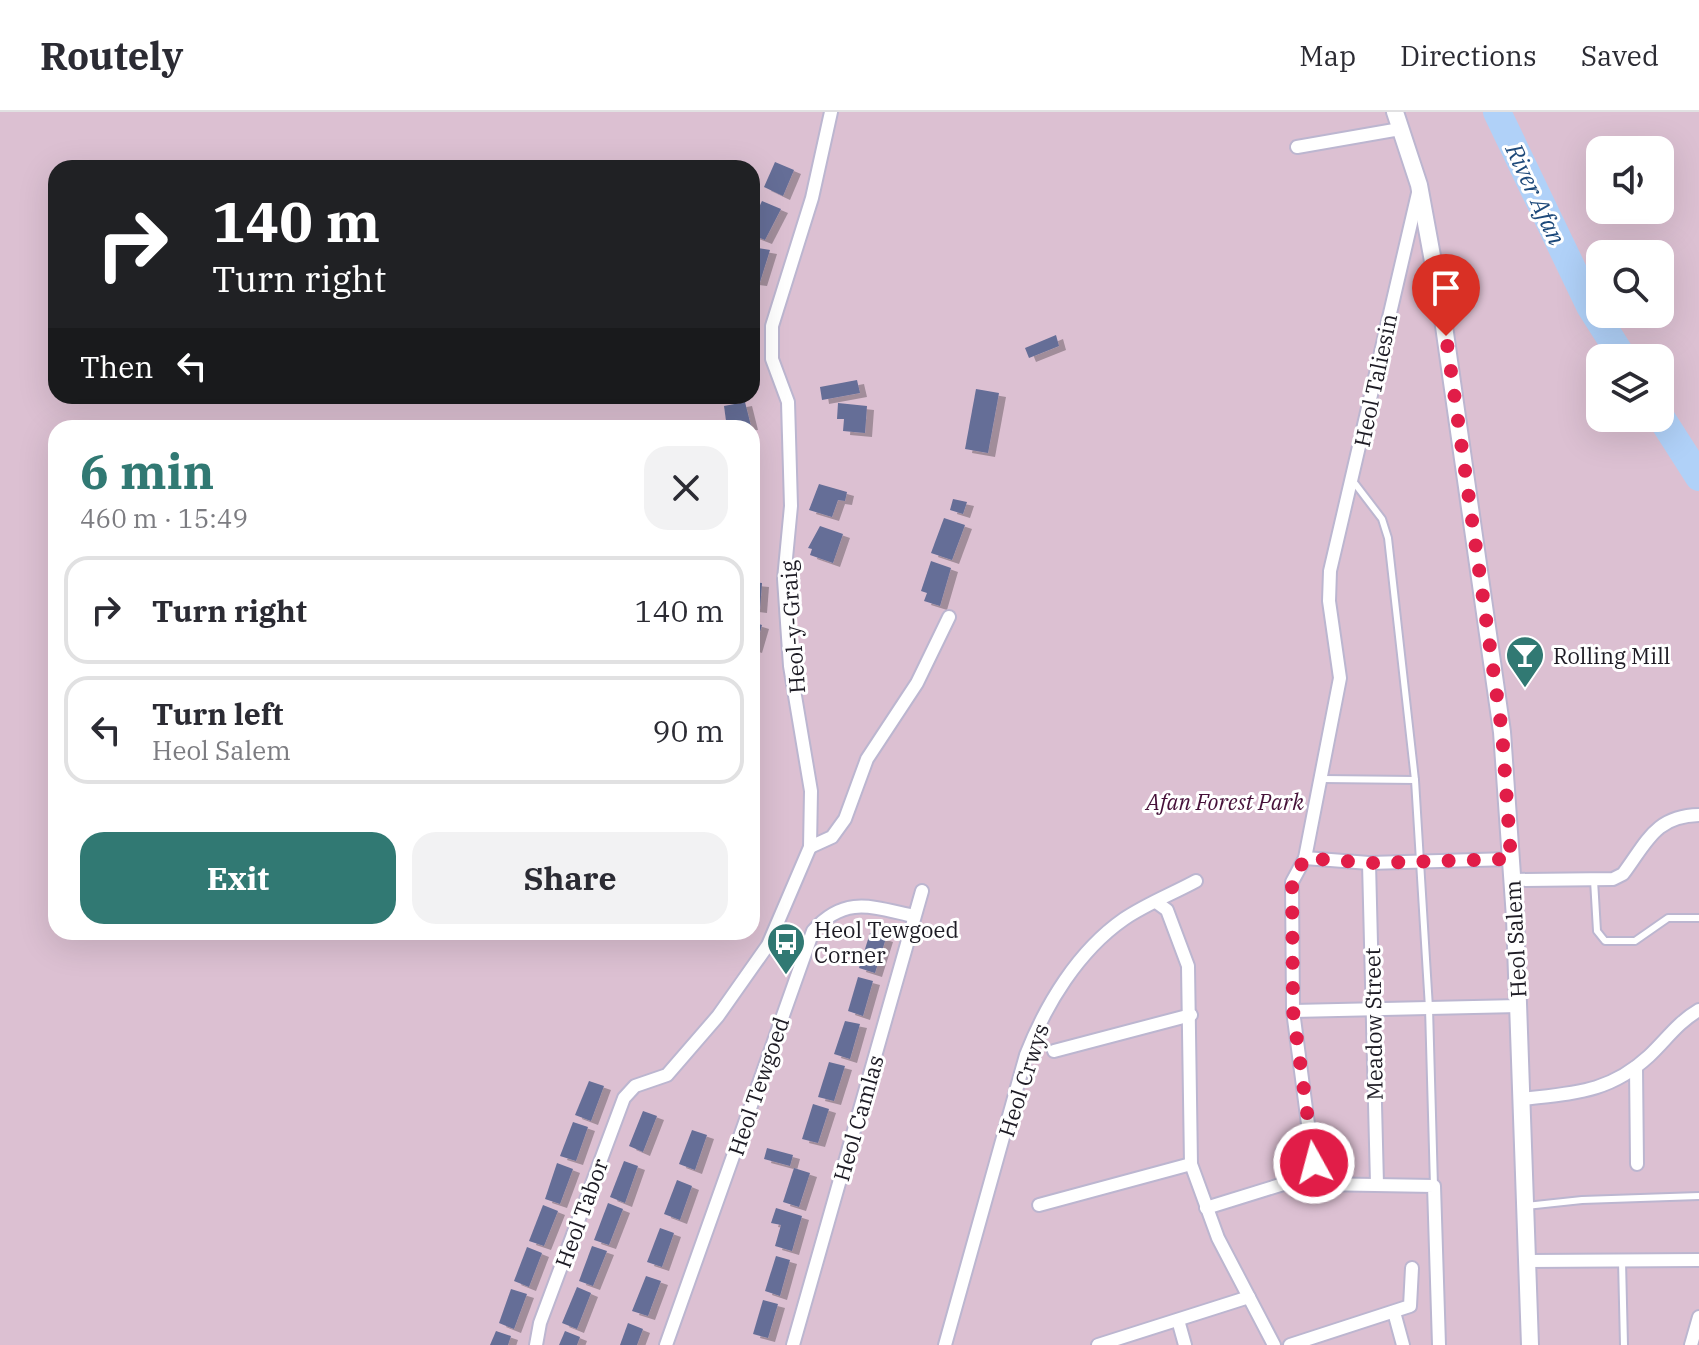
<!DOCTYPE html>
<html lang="en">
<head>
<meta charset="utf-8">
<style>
  body { margin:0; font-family:"IBM Plex Serif",serif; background:#f2f2f3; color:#2b2b33; height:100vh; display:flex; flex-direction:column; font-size:30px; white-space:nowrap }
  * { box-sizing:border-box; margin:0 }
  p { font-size:26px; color:#7c7c81 }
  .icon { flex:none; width:44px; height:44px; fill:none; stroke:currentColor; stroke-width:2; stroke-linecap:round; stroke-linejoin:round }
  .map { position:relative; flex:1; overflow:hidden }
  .details { position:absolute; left:48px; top:308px; width:712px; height:520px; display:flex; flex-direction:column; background:#fff; border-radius:24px; box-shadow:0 8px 32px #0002 }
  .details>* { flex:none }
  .guide { position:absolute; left:48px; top:48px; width:712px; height:244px; border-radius:24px; box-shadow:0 8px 32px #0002; background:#202124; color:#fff; overflow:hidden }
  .controls { position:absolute; left:1586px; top:24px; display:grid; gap:16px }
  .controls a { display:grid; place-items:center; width:88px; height:88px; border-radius:16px; background:#fff; box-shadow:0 8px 32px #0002; font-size:40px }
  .pin { position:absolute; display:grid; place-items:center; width:68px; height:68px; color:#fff; margin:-82px -34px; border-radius:50% 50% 50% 0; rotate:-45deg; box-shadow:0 0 8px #0007 }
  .pin .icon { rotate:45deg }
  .me { position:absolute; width:88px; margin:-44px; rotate:353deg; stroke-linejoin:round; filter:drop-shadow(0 0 6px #0008) }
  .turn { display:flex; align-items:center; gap:28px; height:168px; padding:0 32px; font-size:36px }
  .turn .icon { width:104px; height:104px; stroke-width:2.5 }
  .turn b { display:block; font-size:56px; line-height:68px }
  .then { display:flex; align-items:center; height:76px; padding:0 32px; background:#0003; gap:16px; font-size:30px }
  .round { display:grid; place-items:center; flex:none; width:84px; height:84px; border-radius:24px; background:#f2f2f3 }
  .overview { display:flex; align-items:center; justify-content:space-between; height:136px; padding:0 32px }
  h1 { font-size:48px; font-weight:700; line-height:60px; color:#317973 }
  .button { display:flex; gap:16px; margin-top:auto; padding:16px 32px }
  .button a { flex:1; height:92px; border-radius:24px; background:#317973; color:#fff; font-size:32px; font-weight:700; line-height:92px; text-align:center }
  .button a+a { background:#f2f2f3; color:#2b2b33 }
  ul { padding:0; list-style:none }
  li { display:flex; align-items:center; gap:24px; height:108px; margin:0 16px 12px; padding:0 16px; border:4px solid #e1e1e2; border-radius:24px }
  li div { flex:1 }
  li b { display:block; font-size:30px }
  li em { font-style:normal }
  header { display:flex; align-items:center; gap:48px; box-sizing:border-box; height:112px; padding:0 40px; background:#fff; border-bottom:2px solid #e1e1e2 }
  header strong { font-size:38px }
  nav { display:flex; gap:44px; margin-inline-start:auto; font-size:28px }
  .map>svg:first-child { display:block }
</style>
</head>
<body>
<header>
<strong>Routely</strong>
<nav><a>Map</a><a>Directions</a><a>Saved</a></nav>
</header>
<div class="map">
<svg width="1699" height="1233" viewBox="0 0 1699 1233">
  <defs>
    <filter id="shadow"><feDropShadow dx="7" dy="4" stdDeviation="0" flood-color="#0004"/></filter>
  </defs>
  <rect width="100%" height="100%" fill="#eae4ff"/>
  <path fill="#dcc0d2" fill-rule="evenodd" d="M0,0h1699v1233h-1699zM1600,38h60v60h-60zM56,56h696v228h-696zM1600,142h60v60h-60zM1600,246h60v60h-60zM56,316h696v504h-696z"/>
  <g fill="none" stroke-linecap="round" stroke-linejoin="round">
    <g stroke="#b0d1f8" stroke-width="28">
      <path d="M1497,0l93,194 33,52"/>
      <path d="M1660,304l39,61"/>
    </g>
  </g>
  <g fill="#656e97" filter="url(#shadow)">
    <path d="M775,50l19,8 -11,26 -19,-9z"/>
    <path d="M762,89l19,8 -16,31 -13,-5v-13z"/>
    <path d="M752,135l18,3 -10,32 -8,-1z"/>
    <path d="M1056,223l3,11 -30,12 -4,-10z"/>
    <path d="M857,268l3,13 -38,7 -2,-13z"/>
    <path d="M976,277l23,4 -11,60 -23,-4z"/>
    <path d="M745,290l6,24 -24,2 -3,-22z"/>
    <path d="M838,291l29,3 -2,27 -22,-2 1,-12h-7z"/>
    <path d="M819,372l28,8 -2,9 -7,-1 -6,17 -23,-7z"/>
    <path d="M953,387l14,3 -4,12 -13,-4z"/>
    <path d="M944,406l21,7 -13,35 -21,-7z"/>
    <path d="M820,414l23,8 -10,29 -23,-8 2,-6 -4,-1z"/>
    <path d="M931,449l20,7 -11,38 -16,-5 3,-8 -6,-2z"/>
    <path d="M752,470l10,1 -2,26 -8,-1z"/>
    <path d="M752,510l10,3 -7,24 -3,-1z"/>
    <path d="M870,821l16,5 -11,35 -16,-5z"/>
    <path d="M858,865l15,4 -10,35 -15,-5z"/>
    <path d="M845,909l15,3 -10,35 -16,-5z"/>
    <path d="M829,950l16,4 -11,35 -16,-4z"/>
    <path d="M589,969l15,5 -13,35 -16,-6z"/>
    <path d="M813,992l16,5 -11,34 -16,-4z"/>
    <path d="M643,999l14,5 -14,36 -14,-6z"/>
    <path d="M573,1010l15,5 -12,34 -16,-5z"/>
    <path d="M692,1018l15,5 -12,35 -16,-6z"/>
    <path d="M767,1036l26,7 -3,11 -26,-7z"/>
    <path d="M624,1049l14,5 -13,37 -15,-6z"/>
    <path d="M557,1051l16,6 -13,35 -15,-5z"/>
    <path d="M794,1056l16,5 -11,34 -16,-5z"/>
    <path d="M677,1068l15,6 -12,34 -16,-6z"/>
    <path d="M608,1091l15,6 -14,36 -15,-5z"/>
    <path d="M543,1093l15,6 -14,35 -15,-5z"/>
    <path d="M776,1096l26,8 -10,35 -17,-5 6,-21 -10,-2z"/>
    <path d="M660,1116l14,5 -12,34 -15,-5z"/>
    <path d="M592,1134l15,5 -14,35 -14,-5z"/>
    <path d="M527,1135l15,6 -13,34 -15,-6z"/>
    <path d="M776,1144l14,4 -10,36 -15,-5z"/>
    <path d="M646,1164l15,5 -13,35 -16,-5z"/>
    <path d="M577,1175l14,6 -14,36 -15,-6z"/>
    <path d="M511,1177l16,5 -13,35 -15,-6z"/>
    <path d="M763,1188l15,4 -10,34 -15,-4z"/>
    <path d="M628,1211l15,6 -6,16h-17z"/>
    <path d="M496,1219l15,5 -3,9h-18z"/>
    <path d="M565,1219l15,6 -3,8h-18z"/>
  </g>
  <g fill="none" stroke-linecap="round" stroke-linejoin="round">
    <defs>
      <g id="service">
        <path d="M1353,369l29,38 6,19 27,242"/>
        <path d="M1323,667l92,1 14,228 5,178"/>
        <path d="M1594,768l3,51 8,10h30l33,-23h31"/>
        <path d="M1526,1094l56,-6 117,-4"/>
        <path d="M1622,1149l2,84"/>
      </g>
      <g id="minor">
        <path d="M1297,35l103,-18"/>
        <path d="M1418,81l-88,378 -1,30 11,77 -35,180 -13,24 1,129 23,173 118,2 5,159"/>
        <path d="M810,735l22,-10 13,-18 22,-60 50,-76 32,-66"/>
        <path d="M1305,746l64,5 142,-4"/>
        <path d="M1369,751l8,321"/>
        <path d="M1513,768l100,-1 10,-5c24,-32 32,-58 76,-59"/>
        <path d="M1156,790l11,8 21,56 3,198 27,74 56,107"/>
        <path d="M1293,899l226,-5"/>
        <path d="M1054,939l137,-36"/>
        <path d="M1636,955l1,97"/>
        <path d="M1522,987c51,-6 87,-6 127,-43 18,-17 28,-33 50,-46"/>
        <path d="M1039,1093l152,-41"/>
        <path d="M1206,1096l87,-27 -10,-30"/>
        <path d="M1527,1149l172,-1"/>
        <path d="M1394,1200l9,33"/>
        <path d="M1178,1208l7,25"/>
        <path d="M536,1233l4,-22 84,-225 11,-12 32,-11 51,-59 50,-71 42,-98 1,-56 -21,-125 -6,-87 7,-73 -3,-104 -16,-43v-33l40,-128 19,-86"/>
        <path d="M666,1233l147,-414c32,-36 59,-24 101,-15"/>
        <path d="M793,1233l129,-454"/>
        <path d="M945,1233l81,-290c20,-51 52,-104 98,-136 22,-15 48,-25 72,-38"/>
        <path d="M1098,1233l151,-48"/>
        <path d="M1290,1233l120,-39 2,-38"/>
        <path d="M1691,1233l8,-28"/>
      </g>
      <path id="secondary" d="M1395,0l24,73 22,120 61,427 13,186 15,427"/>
    </defs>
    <use href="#service" stroke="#bcb6d0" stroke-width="10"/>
    <use href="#minor" stroke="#bcb6d0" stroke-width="16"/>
    <use href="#secondary" stroke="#bcb6d0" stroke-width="20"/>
    <use href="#service" stroke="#fff" stroke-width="6"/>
    <use href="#minor" stroke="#fff" stroke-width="12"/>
    <use href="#secondary" stroke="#fff" stroke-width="16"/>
  </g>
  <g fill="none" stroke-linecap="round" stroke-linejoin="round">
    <path stroke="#e11d48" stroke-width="14" stroke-dasharray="0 25.2" d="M1314,1051l-21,-152 -1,-129 13,-24 64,5 142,-4 -9,-127 -56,-396"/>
  </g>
  <defs>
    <symbol id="bar-pin" viewBox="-11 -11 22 30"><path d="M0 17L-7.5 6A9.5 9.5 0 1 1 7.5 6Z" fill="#317973" stroke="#fff"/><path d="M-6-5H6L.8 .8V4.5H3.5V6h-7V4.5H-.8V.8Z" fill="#fff"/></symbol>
    <symbol id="bus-pin" viewBox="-11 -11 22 30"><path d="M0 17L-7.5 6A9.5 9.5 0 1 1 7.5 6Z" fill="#317973" stroke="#fff"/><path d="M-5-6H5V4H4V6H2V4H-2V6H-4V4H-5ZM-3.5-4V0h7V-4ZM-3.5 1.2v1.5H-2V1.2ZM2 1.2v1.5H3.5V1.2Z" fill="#fff"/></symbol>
  </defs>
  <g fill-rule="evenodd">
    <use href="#bar-pin" x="1503" y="521" width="44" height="60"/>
    <use href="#bus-pin" x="764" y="808" width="44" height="60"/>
  </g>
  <g text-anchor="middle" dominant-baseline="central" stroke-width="6" stroke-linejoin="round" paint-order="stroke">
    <g font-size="22" fill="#1d1b24" stroke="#fff">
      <text transform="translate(1375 268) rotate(-78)">Heol Taliesin</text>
      <text transform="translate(792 515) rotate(-94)">Heol-y-Graig</text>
      <text transform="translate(1515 827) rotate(-93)">Heol Salem</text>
      <text transform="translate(1373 912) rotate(-91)">Meadow Street</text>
      <text transform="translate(1023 968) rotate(-72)">Heol Crwys</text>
      <text transform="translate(758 974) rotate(-71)">Heol Tewgoed</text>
      <text transform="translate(858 1006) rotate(-74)">Heol Camlas</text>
      <text transform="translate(581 1101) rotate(-70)">Heol Tabor</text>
    </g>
    <g font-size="22" fill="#1d1b24" stroke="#fff" text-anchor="start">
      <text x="1553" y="543">Rolling Mill</text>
      <text x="814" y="817">Heol Tewgoed<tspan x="814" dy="25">Corner</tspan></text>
    </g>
    <g font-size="22" font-style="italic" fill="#461139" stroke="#fff">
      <text x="1225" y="689">Afan Forest Park</text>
    </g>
    <g font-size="24" font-style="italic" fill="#1d497a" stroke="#fff">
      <text transform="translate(1536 82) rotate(65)">River Afan</text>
    </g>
  </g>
</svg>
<div class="controls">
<a><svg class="icon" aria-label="sound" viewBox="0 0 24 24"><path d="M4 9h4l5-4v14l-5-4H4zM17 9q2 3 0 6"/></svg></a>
<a><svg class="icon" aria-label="search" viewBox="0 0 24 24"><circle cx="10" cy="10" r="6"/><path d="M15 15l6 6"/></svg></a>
<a><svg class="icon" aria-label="layers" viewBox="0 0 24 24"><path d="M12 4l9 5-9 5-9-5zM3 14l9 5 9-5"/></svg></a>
</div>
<div class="pin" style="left:1446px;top:224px;background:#d93025"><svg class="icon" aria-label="arrive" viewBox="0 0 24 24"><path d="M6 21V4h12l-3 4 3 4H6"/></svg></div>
<svg class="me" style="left:1314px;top:1051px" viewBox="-20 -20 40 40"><circle r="17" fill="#e11d48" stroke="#fff" stroke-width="3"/><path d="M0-11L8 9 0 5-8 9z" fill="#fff"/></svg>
<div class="guide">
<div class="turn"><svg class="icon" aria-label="right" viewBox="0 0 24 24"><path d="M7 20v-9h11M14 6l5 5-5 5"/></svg><div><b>140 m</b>Turn right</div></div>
<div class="then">Then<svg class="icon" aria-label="left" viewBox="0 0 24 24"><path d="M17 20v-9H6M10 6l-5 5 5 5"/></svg></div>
</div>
<section class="details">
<div class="overview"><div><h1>6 min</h1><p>460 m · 15:49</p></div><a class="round"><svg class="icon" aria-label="close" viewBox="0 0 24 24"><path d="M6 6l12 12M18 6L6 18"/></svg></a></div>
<ul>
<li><svg class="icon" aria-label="right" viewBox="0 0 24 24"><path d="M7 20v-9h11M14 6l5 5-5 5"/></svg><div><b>Turn right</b></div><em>140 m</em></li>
<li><svg class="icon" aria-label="left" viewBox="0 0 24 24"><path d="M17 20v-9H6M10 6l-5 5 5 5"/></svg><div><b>Turn left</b><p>Heol Salem</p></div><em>90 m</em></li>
</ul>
<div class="button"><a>Exit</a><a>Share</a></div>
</section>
</div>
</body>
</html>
